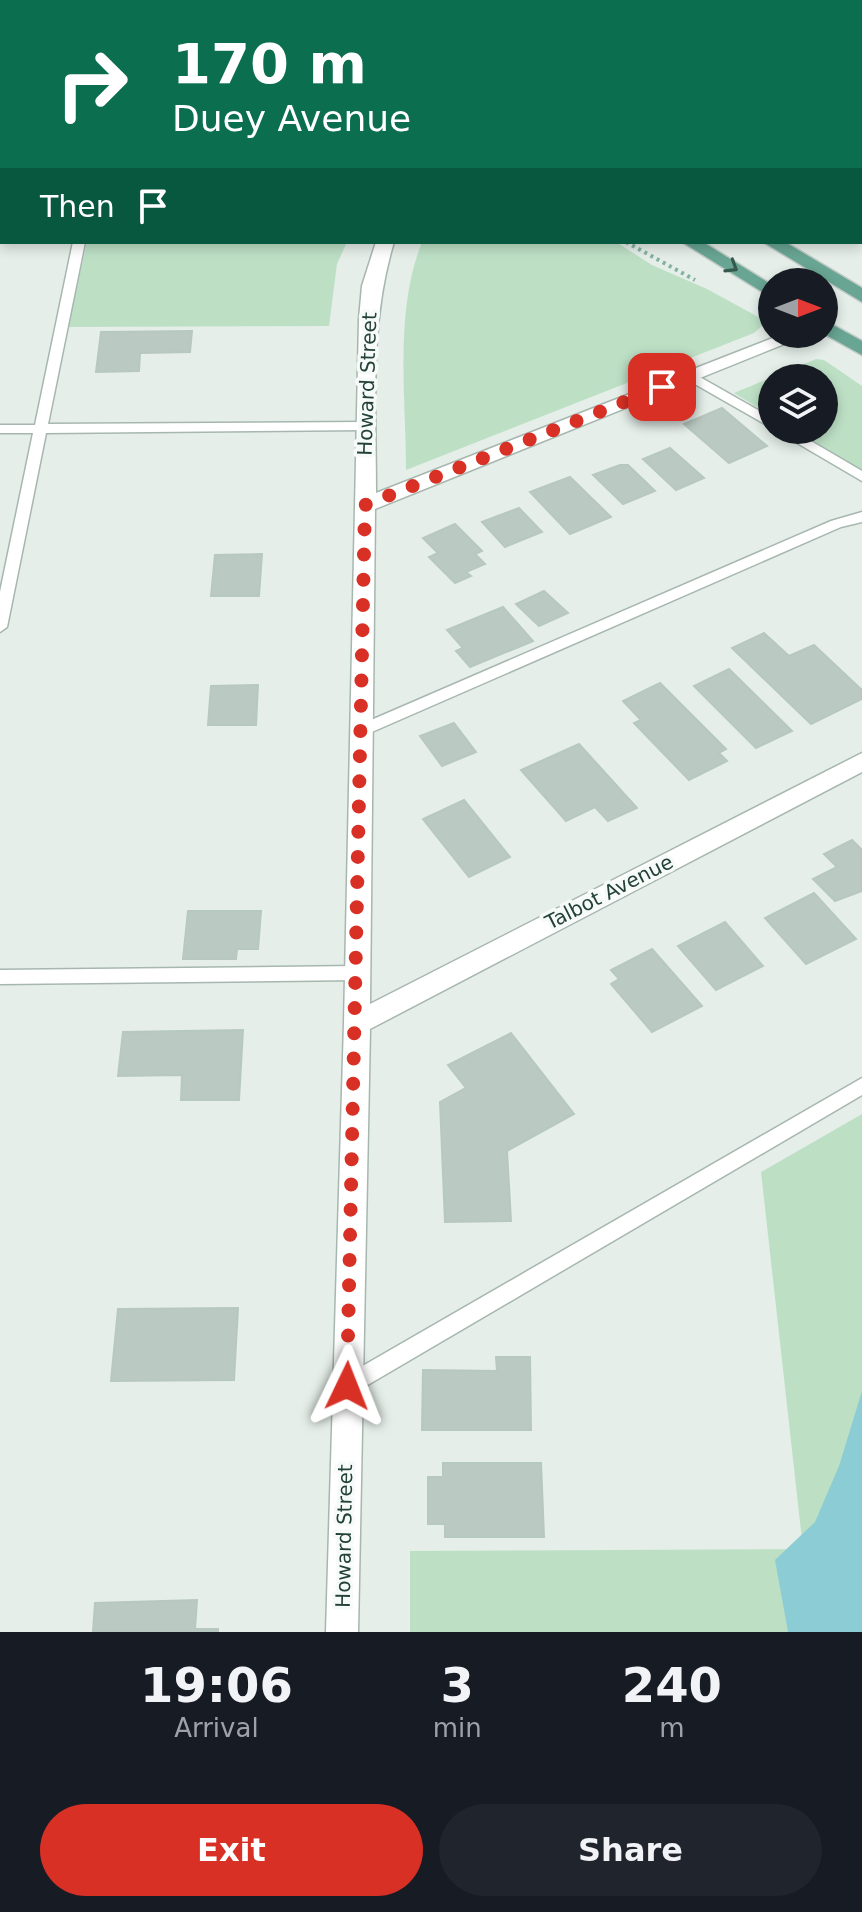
<!DOCTYPE html>
<html lang="en">
<head>
<meta charset="utf-8">
<style>
  body { margin:0; font-family:"DejaVu Sans",sans-serif; background:#20242c; color:#f1f3f6; height:100vh; display:flex; flex-direction:column; font-size:30px; white-space:nowrap }
  * { box-sizing:border-box; margin:0 }
  p { font-size:26px; color:#9ea1a6 }
  .icon { flex:none; width:44px; height:44px; fill:none; stroke:currentColor; stroke-width:2; stroke-linecap:round; stroke-linejoin:round }
  .map { position:relative; height:1632px; overflow:hidden }
  .drawer { display:flex; flex-direction:column; background:#171b24; flex:1 }
  .drawer>* { flex:none }
  .top-card { position:absolute; left:0px; top:0px; width:862px; height:244px; box-shadow:0 4px 12px #0003; background:#0b6e4f; color:#fff; overflow:hidden }
  .needle { width:52px; rotate:90deg }
  .tools { position:absolute; left:758px; top:268px; display:grid; gap:16px }
  .tools a { display:grid; place-items:center; width:80px; height:80px; border-radius:50%; background:#171b24; box-shadow:0 4px 12px #0003; font-size:40px }
  .pin { position:absolute; display:grid; place-items:center; width:68px; height:68px; color:#fff; margin:-34px; border-radius:16px; box-shadow:0 4px 12px #0006 }
  .me { position:absolute; width:88px; margin:-44px; rotate:2deg; stroke-linejoin:round; filter:drop-shadow(0 0 6px #0008) }
  .turn { display:flex; align-items:center; gap:28px; height:168px; padding:0 40px; font-size:36px }
  .turn .icon { width:104px; height:104px; stroke-width:2.5 }
  .turn b { display:block; font-size:56px; line-height:68px }
  .then { display:flex; align-items:center; height:76px; padding:0 40px; background:#0003; gap:16px; font-size:30px }
  .eta { display:flex; justify-content:space-evenly; align-items:center; height:136px; text-align:center }
  .eta b { font-size:48px; font-weight:700; line-height:56px }
  .cta { display:flex; gap:16px; margin-top:auto; padding:16px 40px }
  .cta a { flex:1; height:92px; border-radius:48px; background:#d93025; color:#fff; font-size:32px; font-weight:700; line-height:92px; text-align:center }
  .cta a+a { background:#20242c; color:#f1f3f6 }
  .map>svg:first-child { display:block }
</style>
</head>
<body>
<div class="map">
<svg width="862" height="1632" viewBox="0 0 862 1632">
  <rect width="100%" height="100%" fill="#e5eee9"/>
  <g fill="#bde0c5">
    <path d="M87,242h260l-10,22 -8,62 -261,1z"/>
    <path d="M422,242h194l36,23 55,24 55,30v7l-8,7 -348,137c0,-74 -12,-158 16,-228z"/>
    <path d="M816,359l8,1 38,26v85l-66,-41h28v-52h-52v38l-38,-23z"/>
    <path d="M862,1114v518h-452v-81l393,-2 -42,-377z"/>
  </g>
  <path fill="#8cccd4" d="M862,1391v241h-74l-13,-72 40,-38 24,-56z"/>
  <g fill="#bac9c2" stroke="#b7c8c0" stroke-width="2">
    <path d="M79,0h78l5,2h-86z"/>
    <path d="M192,331l-2,21 -50,1 -1,18 -43,1 5,-40z"/>
    <path d="M722,408l45,38 -38,17 -45,-39z"/>
    <path d="M670,448l34,30 -28,12 -33,-31z"/>
    <path d="M620,465h8l27,26 -32,13 -30,-29z"/>
    <path d="M570,477l41,40 -41,17 -40,-42z"/>
    <path d="M519,508l23,24 -37,15 -23,-25z"/>
    <path d="M455,524l27,27 -7,3 10,10 -19,8 5,4 -16,7 -26,-26 9,-4 -15,-15z"/>
    <path d="M262,554l-3,42h-48l4,-41z"/>
    <path d="M544,591l24,22 -29,13 -23,-22z"/>
    <path d="M503,607l30,34 -63,26 -14,-16 7,-3 -16,-18z"/>
    <path d="M764,633l25,23 25,-11 48,45v9l-51,25 -79,-76z"/>
    <path d="M729,669l63,62 -36,17 -62,-62z"/>
    <path d="M660,683l66,66 -7,4 8,8 -38,19 -55,-57 7,-3 -18,-19z"/>
    <path d="M258,685l-2,40h-48l3,-39z"/>
    <path d="M454,723l22,29 -34,14 -22,-30z"/>
    <path d="M579,744l58,64 -29,13 -13,-14 -29,14 -45,-51z"/>
    <path d="M464,800l46,57 -41,20 -46,-58z"/>
    <path d="M852,840l10,10v41l-27,10 -22,-22 24,-12 -13,-13z"/>
    <path d="M814,893l42,46 -50,25 -41,-46z"/>
    <path d="M188,911h73l-3,38h-21l-1,10h-53z"/>
    <path d="M725,922l38,44 -47,24 -38,-44z"/>
    <path d="M652,949l50,57 -50,26 -41,-48 8,-5 -8,-9z"/>
    <path d="M243,1030l-4,70h-58l1,-25 -64,1 5,-44z"/>
    <path d="M511,1033l63,81 -67,37 4,70 -66,1 -5,-120 26,-14 -18,-23z"/>
    <path d="M238,1308l-4,72 -123,1 7,-72z"/>
    <path d="M496,1357h34l1,73h-109l1,-60 74,1z"/>
    <path d="M443,1463h98l3,74h-99v-13h-17v-47h15z"/>
    <path d="M197,1600l-2,29h23v3h-125l2,-29z"/>
  </g>
  <g fill="none" stroke-linecap="round" stroke-linejoin="round">
    <defs>
      <g id="lane">
        <rect x="860" y="7" width="2" height="6"/>
        <rect x="0" y="84" width="2" height="6"/>
        <path d="M73,242h12l-37,182 318,-2 7,4 -7,4 -320,3 -39,194 -7,5v-40l33,-159h-33v-8h35z"/>
        <path d="M691,372l81,46v10l-86,-49v-6z"/>
        <path d="M775,430h17l70,41v10z"/>
        <path d="M862,512v10l-21,5 -476,208h-10l-3,-4 3,-4 476,-206z"/>
        <path d="M357,966l6,2 3,5 -3,5 -6,2 -357,4v-14z"/>
        <path d="M862,1078v17l-508,298 -7,3 -7,-3 -3,-7 3,-7z"/>
      </g>
      <g id="street">
        <path d="M704,0h16l2,2h-16z"/>
        <path d="M860,85l2,1v10l-2,-1z"/>
        <path d="M376,242h18c-25,81 -18,167 -18,251l407,-159h26l-434,175 -5,495 492,-251v19l-492,257 -12,603h-32l18,-609 15,-704 3,-33z"/>
      </g>
      <path id="secondary" d="M0,0h16l-14,2v4z"/>
      <g id="primary">
        <path d="M268,0h18l2,2h-18z"/>
        <path d="M341,0h19l2,2h-19z"/>
        <path d="M682,242h21l69,43v13z"/>
        <path d="M763,242h22l77,46v14z"/>
        <path d="M824,320l38,21v14l-38,-21z"/>
      </g>
    </defs>
    <use href="#lane" stroke="#a7b7b0" stroke-width="3"/>
    <use href="#street" stroke="#a7b7b0" stroke-width="3"/>
    <use href="#secondary" stroke="#a3bab1" stroke-width="3"/>
    <use href="#primary" stroke="#c1cac7" stroke-width="3"/>
    <g stroke="#84b2a2" stroke-width="4" stroke-dasharray="3 4" stroke-linecap="butt">
      <path d="M213,0l5,2"/>
      <path d="M626,242l69,38"/>
    </g>
    <use href="#lane" fill="#fff" fill-rule="evenodd"/>
    <use href="#street" fill="#fff" fill-rule="evenodd"/>
    <use href="#secondary" fill="#fff" fill-rule="evenodd"/>
    <use href="#primary" fill="#68a592" fill-rule="evenodd"/>
  </g>
  <defs><path id="oneway-chevron" d="M-2-3.5L2.5 0L-2 3.5" fill="none" stroke-width="1.6" stroke-linecap="round" stroke-linejoin="round" transform="scale(2)"/></defs>
  <use stroke="#345a4e" href="#oneway-chevron" transform="translate(732 267) rotate(32)"/>
  <g fill="none" stroke-linecap="round" stroke-linejoin="round">
    <path stroke="#d93025" stroke-width="14" stroke-dasharray="0 25.2" d="M347,1386l18,-881 297,-118"/>
  </g>
  <g text-anchor="middle" dominant-baseline="central" stroke-width="7" stroke-linejoin="round" paint-order="stroke">
    <g font-size="20" fill="#234137" stroke="#f6faf8">
      <text transform="translate(367 384) rotate(-88)">Howard Street</text>
      <text transform="translate(609 892) rotate(-27)">Talbot Avenue</text>
      <text transform="translate(344 1536) rotate(-89)">Howard Street</text>
    </g>
  </g>
</svg>
<div class="tools">
<a><svg class="needle" viewBox="-14 -14 28 28"><path d="M0-13l5 13h-10z" fill="#e53935"/><path d="M0 13l5-13h-10z" fill="#9ea1a6"/></svg></a>
<a><svg class="icon" aria-label="layers" viewBox="0 0 24 24"><path d="M12 4l9 5-9 5-9-5zM3 14l9 5 9-5"/></svg></a>
</div>
<div class="pin" style="left:662px;top:387px;background:#d93025"><svg class="icon" aria-label="arrive" viewBox="0 0 24 24"><path d="M6 21V4h12l-3 4 3 4H6"/></svg></div>
<svg class="me" style="left:347px;top:1386px" viewBox="-20 -20 40 40"><path d="M0-17L14 15 0 8-14 15z" fill="#d93025" stroke="#fff" stroke-width="4"/></svg>
<div class="top-card">
<div class="turn"><svg class="icon" aria-label="right" viewBox="0 0 24 24"><path d="M7 20v-9h11M14 6l5 5-5 5"/></svg><div><b>170 m</b>Duey Avenue</div></div>
<div class="then">Then<svg class="icon" aria-label="arrive" viewBox="0 0 24 24"><path d="M6 21V4h12l-3 4 3 4H6"/></svg></div>
</div>
</div>
<section class="drawer">
<div class="eta">
<div><b>19:06</b><p>Arrival</p></div>
<div><b>3</b><p>min</p></div>
<div><b>240</b><p>m</p></div>
</div>
<div class="cta"><a>Exit</a><a>Share</a></div>
</section>
</body>
</html>
